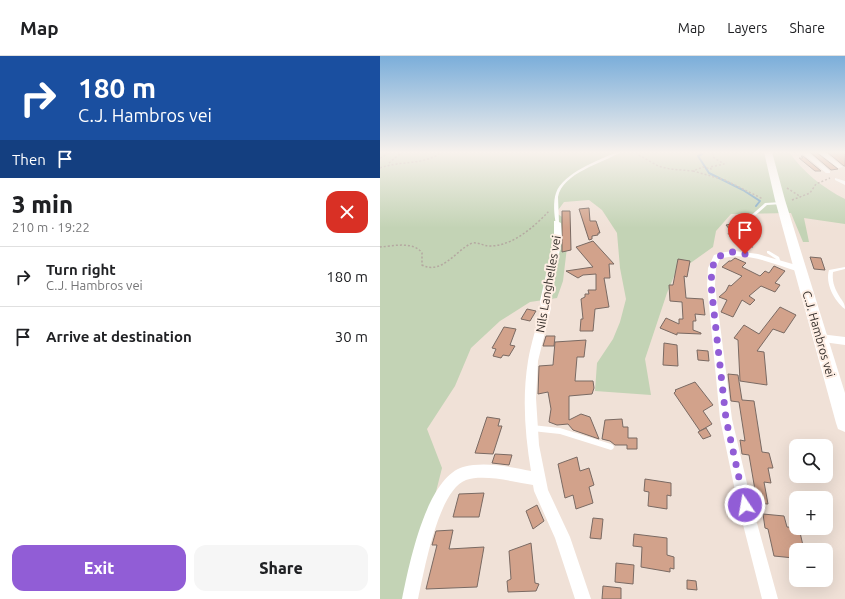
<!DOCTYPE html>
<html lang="en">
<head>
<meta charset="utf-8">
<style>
  body { margin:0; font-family:Ubuntu,sans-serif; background:#f6f6f6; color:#202124; height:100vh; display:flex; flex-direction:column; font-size:15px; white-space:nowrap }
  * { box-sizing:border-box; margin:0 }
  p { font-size:13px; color:#757577 }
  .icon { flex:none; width:22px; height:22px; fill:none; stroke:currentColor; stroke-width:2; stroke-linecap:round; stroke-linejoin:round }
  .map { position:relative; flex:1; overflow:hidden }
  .panel { display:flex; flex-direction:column; background:#fff; width:380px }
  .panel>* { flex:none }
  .top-card { background:#1a4fa0; color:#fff; overflow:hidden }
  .buttons { position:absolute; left:409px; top:383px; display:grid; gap:8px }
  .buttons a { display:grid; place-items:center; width:44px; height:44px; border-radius:8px; background:#fff; box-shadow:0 4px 16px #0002; font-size:20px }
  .pin { position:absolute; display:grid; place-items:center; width:34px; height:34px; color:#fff; margin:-41px -17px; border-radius:50% 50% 50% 0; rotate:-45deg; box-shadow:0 0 4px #0007 }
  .pin .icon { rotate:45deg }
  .me { position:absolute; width:44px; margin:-22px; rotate:348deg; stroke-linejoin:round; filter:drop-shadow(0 0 3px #0008) }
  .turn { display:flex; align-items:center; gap:14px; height:84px; padding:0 12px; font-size:18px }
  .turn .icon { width:52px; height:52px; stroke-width:2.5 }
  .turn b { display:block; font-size:28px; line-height:34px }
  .then { display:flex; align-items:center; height:38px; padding:0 12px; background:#0003; gap:8px; font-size:15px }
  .round { display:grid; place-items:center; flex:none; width:42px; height:42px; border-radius:12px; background:#f6f6f6 }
  .headline { display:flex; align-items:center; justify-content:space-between; height:68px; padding:0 12px }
  h1 { font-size:24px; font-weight:800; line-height:30px }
  .cta { display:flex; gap:8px; margin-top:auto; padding:8px 12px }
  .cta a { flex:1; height:46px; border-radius:12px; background:#915dd6; color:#fff; font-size:16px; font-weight:800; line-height:46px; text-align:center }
  .cta a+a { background:#f6f6f6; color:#202124 }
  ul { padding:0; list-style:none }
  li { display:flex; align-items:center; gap:12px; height:60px; padding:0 12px; border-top:1px solid #e0e0e0 }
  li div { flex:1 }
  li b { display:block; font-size:15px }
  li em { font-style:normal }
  header { display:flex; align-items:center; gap:24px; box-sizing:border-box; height:56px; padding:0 20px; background:#fff; border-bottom:1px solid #e0e0e0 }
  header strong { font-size:19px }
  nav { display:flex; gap:22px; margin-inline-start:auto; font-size:14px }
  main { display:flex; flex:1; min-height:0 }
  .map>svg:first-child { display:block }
</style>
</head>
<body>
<header>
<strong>Map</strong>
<nav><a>Map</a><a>Layers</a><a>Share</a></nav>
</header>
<main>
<section class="panel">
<div class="top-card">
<div class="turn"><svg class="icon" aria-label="right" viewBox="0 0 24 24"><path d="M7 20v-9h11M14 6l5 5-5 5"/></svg><div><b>180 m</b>C.J. Hambros vei</div></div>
<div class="then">Then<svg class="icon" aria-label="arrive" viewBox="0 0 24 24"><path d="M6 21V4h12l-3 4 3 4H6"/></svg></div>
</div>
<div class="headline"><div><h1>3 min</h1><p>210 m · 19:22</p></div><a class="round" style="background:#d93025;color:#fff"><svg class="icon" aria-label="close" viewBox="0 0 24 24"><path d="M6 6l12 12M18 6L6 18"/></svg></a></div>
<ul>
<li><svg class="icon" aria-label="right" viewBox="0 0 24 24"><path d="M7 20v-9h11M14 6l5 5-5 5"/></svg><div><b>Turn right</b><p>C.J. Hambros vei</p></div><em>180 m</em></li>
<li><svg class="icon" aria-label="arrive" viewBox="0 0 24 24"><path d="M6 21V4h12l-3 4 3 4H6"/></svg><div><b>Arrive at destination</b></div><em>30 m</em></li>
</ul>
<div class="cta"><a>Exit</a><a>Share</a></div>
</section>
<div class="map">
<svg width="465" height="543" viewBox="0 0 465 543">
  <rect width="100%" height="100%" fill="#f0e1d7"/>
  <path fill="#c3d3b5" d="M0,96h409c14,20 34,36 56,47v25l-41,-6 5,24h-6l-12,-29 -60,1 -15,17 -3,16 -38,27 -8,19 -22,66 6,36 -56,-4 2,-28 16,-24 7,-17 6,-23 -6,-31 -3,-35 -15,-23 -13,-10 -25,2 -8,11 14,9 -7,59 -6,17 -27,4 -30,19 -29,27 -16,38 -28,43 15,39 -33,131h-29z"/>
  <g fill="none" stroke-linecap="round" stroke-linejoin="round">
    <path stroke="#78a5c4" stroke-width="2" d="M322,98l-4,2 11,17 34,17 17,11 -4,5"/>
  </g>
  <g fill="#d2a28b" stroke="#7a6a63">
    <path d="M430,96h6l22,17 -7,1z"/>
    <path d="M447,96h18v14h-1z"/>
    <path d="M421,100h2l18,15h-6l-16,-13h4z"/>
    <path d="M209,152l1,13h6l4,12h-2v2l-6,1v3l-3,1 -10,-31z"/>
    <path d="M182,155h8l1,39 -9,2z"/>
    <path d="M356,167h6l5,5 10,3 -4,9 -18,-4 -9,-11z"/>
    <path d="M213,185l21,23h-5l1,14h-6l5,29 -14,2 -2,22h-13l1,-12h2l-2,-20 4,-2v-3h4l-1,-4h8v-16l-13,1 -5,3 -12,-7 27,-4 -17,-20z"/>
    <path d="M430,201l11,1 4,12 -11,-1z"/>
    <path d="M355,202l11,5 -4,4 18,9 5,-5 4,2 5,-7 11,5 -10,12 5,2 -5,7 -14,-6 -12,10 6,4 -5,5 -8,-5 -9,17 -12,-5 6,-12 -8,-3 7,-6 3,-6 2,1 11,-10 -20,-9 7,-6h2z"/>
    <path d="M298,203l12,2 -3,16 -3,-1 2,22 17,1 2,16 -10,-1 1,7h-3v9l8,3v1l-24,-1v2l-17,-7 6,-10 13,6v-5h4l-1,-17 -12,-1 -1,-16h4z"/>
    <path d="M400,251l16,8 -12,18 -11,-4 -16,22 7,1 3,33 -27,-4 -2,-41 -4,-2 10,-13 15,9z"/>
    <path d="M147,253l9,2 -6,10 -9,-2z"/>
    <path d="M124,271l12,2 -6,16 5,1 -6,10 -6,-1 -2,3 -8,-2 3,-7 -4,-1z"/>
    <path d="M166,280h9l-1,10h-11z"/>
    <path d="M206,284l-2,17h-7l-2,24h18l1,7 -2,6 -23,2v24l12,-6 9,3 9,22 -26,-9 -5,-6 -11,1 -8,-3 2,-13 -3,-17 -10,2 1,-28 14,-1 2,-23z"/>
    <path d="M284,287l13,2 1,21 -15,-1z"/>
    <path d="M317,294l11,1 1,10 -11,-1z"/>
    <path d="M348,318l10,1 4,25 12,1 8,51 7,1 4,15h-5l3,15 -7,-1 4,22 -15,-1 -3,-13h5l-6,-35 -7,-1 -2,-14 5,1 -6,-39 -8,-1z"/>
    <path d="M315,326l18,23 -10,6 9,13 -12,7 -26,-38 2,-2 -1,-1z"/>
    <path d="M107,361l13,2 -2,7h4l-9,28 -18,-1z"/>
    <path d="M242,363l1,8h5v11h9v11h-10v-4h-12l-5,-4 -8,-2 3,-19z"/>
    <path d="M326,372l5,8 -8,3 -5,-7z"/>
    <path d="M115,398l17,1 -3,10 -17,-2z"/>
    <path d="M197,401l3,14 9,-3 5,17 -5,2 4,16 -17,6 -3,-14 -8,3 -7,-34z"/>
    <path d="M265,423l26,4v13l-4,-1v14l-19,-3 1,-14 -5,-1z"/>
    <path d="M104,437l-5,24h-26l6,-23z"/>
    <path d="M157,449l7,16 -11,8 -7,-18z"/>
    <path d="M383,458l21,2 3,11 12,1 5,22h-12l2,8 -20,-2 -6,-27 -3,-1z"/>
    <path d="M213,462l10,1 -2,20 -11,-1z"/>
    <path d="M73,474l-4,19 35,-2 -7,40 -51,2 11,-44h-5l4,-14z"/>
    <path d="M254,478l33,4v17l7,2v12l-4,-1v4l-29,-5 1,-20 -9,-1z"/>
    <path d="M151,487l4,40 4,1 -3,7 -28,1 -1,-11 4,-2 -2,-28z"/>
    <path d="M236,507l18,2 -1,19 -18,-2z"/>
    <path d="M307,524l9,1 1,9 -10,-1z"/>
    <path d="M223,530l18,2v11h-19z"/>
  </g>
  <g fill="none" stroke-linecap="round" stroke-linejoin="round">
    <g stroke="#b4a8a0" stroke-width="1.5" stroke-dasharray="2 2" stroke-linecap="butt">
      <path d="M257,96v2l21,12 12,3 23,2 10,-4 8,2 -1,-2 14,-3 -11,-7v-5"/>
      <path d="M0,102l11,-6"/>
      <path d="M9,107l13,-11"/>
      <path d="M0,112c21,-8 43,-2 62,-16"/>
      <path d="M313,115l32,9 38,19"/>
      <path d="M407,132l14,9"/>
      <path d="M412,144l18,-7 6,-9 14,-6"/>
      <path d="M348,177l5,7 22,8"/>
      <path d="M0,191c12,-1 34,-6 42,6v12c20,10 33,-14 50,-22 7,-1 11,3 18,3 23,0 45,-20 59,-35"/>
    </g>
    <g fill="#fff" fill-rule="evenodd">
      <path d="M237,96h4c-18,11 -59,21 -63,45l1,26 -1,1h-2c-2,-9 -3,-23 0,-31 7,-20 43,-33 61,-41z"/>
      <path d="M401,146l2,1 -1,1 -15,1 -16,14 -3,-1 17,-15z"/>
      <path d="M387,195h2l10,6 2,6 -1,1h-2l-2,-5 -9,-6z"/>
      <path d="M465,211v2l-12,3c-1,8 1,15 5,22 3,6 7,8 7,15 -11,-8 -20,-26 -16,-39z"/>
      <path d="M152,369l28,3 51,16 2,1 1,2 -1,2 -2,1 -51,-16 -28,-3 -2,-1 -1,-2 1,-2z"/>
    </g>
    <g fill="#fff" fill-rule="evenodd">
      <path d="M421,96h7l22,19v2h-4z"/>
      <path d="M438,96h7l18,15 -5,1z"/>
      <path d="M455,122l10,3v4l-10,-5z"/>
      <path d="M174,165h3l4,2 1,16 -12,62 1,7 -13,53 -2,37 3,47 9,45 22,47 21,62h-16l-20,-61 -21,-47 -1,-6c-18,-3 -49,-11 -67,-5 -28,10 -42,92 -48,119h-16c7,-34 24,-121 61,-132 22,-6 47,0 68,4 -6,-36 -9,-73 -3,-110 3,-18 9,-35 13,-53l-1,-7 14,-62z"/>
      <path d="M355,195l23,3 45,13 1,2 -4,3c-25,-7 -54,-22 -80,-13l-4,9 -1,17 17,134 20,86 26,94h-16l-24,-94 -18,-86 -13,-134 1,-17 6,-13 11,-3z"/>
      <path d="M440,278l25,3v8l-29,-4 -1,-3 1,-3z"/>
    </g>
    <path fill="#fff" fill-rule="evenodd" d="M384,96h8l13,48 60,193v39l-7,-3 -2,-6 -61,-223z"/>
  </g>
  <linearGradient id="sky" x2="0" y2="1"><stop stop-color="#7baeda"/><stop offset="0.56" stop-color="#f8f2ed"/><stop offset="1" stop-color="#f8f2ed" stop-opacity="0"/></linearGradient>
  <rect width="465" height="172" fill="url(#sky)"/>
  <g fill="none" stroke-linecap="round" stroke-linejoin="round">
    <path stroke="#915dd6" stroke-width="7" stroke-dasharray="0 12.6" d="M365,198l-13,-2 -15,5 -5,11 -1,17 15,134 19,86"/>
  </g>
  <g text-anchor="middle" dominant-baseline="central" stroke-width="4" stroke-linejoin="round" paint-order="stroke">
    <g font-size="12" fill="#342e2a" stroke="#feeee4">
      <text transform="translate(168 228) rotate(-80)">Nils Langhelles vei</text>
      <text transform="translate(439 278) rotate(74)">C.J. Hambros vei</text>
    </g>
  </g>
</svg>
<div class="buttons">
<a><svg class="icon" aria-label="search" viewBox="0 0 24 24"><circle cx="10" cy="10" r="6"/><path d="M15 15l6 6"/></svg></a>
<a>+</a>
<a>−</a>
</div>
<div class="pin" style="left:365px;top:198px;background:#d93025"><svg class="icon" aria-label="arrive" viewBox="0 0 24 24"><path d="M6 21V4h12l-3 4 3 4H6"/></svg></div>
<svg class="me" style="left:365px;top:449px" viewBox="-20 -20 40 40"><circle r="17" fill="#915dd6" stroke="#fff" stroke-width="3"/><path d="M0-11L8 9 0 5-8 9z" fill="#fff"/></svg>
</div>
</main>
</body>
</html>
